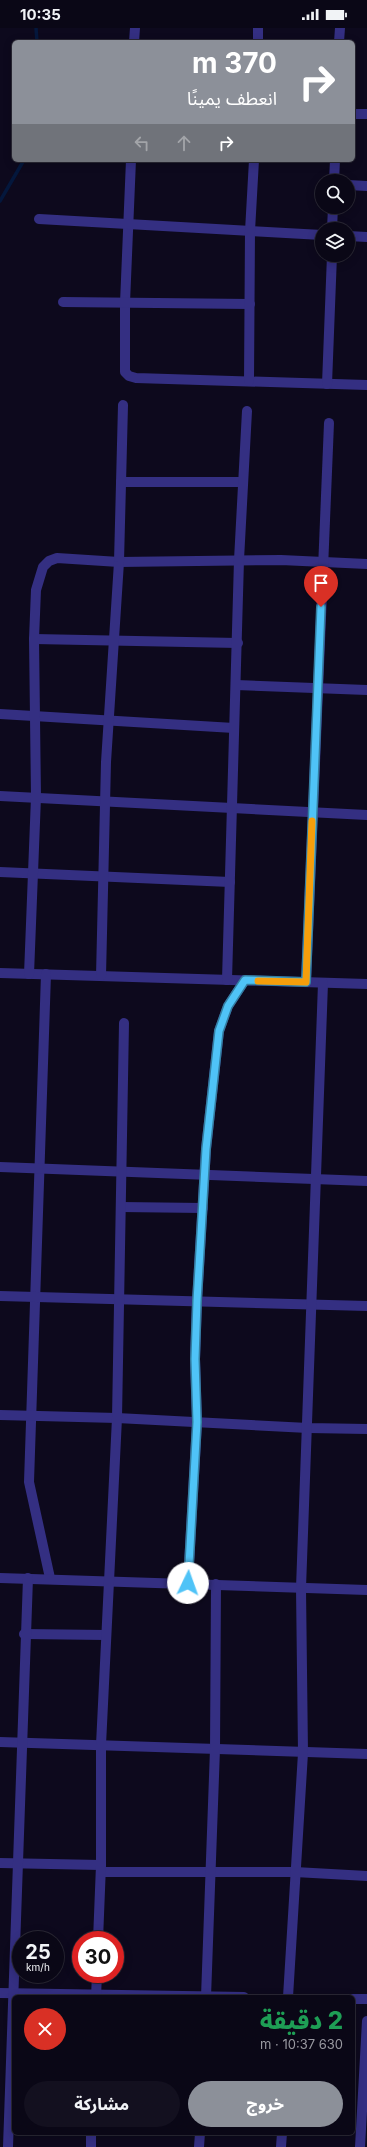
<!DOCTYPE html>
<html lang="ar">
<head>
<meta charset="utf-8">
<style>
  body { margin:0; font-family:Inter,"Noto Sans Arabic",sans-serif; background:#13101f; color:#f1f3f6; direction:rtl; height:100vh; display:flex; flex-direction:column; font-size:15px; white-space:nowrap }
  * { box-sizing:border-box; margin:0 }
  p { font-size:13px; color:#9999a1 }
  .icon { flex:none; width:22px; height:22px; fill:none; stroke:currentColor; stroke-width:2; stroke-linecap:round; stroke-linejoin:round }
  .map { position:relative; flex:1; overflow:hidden; direction:ltr }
  .drawer { position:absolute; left:12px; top:1967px; width:343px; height:140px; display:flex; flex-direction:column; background:#0a0716; border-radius:6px; box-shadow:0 2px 10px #0003,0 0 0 1px #2a2835; direction:rtl }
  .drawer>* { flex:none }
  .guide { position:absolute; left:12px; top:12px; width:343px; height:122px; border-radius:6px; box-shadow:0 2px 10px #0003,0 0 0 1px #2a2835; direction:rtl; background:#8c9099; color:#fff; overflow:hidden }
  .fabs { position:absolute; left:315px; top:146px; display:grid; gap:8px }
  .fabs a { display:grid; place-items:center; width:40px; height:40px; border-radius:50%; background:#0a0716; box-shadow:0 2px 10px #0003,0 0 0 1px #2a2835; font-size:20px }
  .speed { position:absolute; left:12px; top:1903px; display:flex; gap:8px; font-size:20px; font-weight:700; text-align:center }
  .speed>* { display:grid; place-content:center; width:52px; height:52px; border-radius:50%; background:#0a0716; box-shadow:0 2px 10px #0003,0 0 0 1px #2a2835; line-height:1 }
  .speed small { font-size:10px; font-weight:400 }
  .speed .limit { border:6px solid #d22; background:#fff; color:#111 }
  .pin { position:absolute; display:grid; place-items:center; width:34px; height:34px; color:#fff; margin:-41px -17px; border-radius:50% 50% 50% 0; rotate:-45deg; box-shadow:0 0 4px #0007 }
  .pin .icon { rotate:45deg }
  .me { position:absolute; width:44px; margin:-22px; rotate:3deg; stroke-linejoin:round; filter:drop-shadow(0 0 3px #0008) }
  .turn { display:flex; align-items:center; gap:14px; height:84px; padding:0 12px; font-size:18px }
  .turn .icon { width:52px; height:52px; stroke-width:2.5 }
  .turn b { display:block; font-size:28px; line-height:34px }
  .lanes { display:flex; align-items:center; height:38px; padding:0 12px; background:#0003; justify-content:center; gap:20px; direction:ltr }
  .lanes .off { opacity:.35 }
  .round { display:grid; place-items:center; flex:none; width:42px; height:42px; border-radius:21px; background:#13101f }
  .headline { display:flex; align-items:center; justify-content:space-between; height:68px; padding:0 12px }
  h1 { font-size:24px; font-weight:800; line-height:30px; color:#1e9e55 }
  .button { display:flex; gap:8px; margin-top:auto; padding:8px 12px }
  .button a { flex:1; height:46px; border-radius:24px; background:#8c9099; color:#fff; font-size:16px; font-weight:800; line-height:46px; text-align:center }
  .button a+a { background:#13101f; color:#f1f3f6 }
  .status { display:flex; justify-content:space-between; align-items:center; height:28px; padding:0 20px; background:#0a0716; direction:ltr }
  .status svg { height:11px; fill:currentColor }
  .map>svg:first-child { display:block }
</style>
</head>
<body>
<div class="status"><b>10:35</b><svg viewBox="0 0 49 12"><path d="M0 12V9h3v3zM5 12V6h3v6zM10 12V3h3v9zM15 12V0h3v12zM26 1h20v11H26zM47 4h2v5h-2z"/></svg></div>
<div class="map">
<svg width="367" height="2119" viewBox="0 0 367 2119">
  <rect width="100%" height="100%" fill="#0d091d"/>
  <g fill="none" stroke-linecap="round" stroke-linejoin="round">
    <g stroke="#04173c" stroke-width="3.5">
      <path d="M36,0l1,14"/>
      <path d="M0,173l24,-41"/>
    </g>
    <g stroke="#342f82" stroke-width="10">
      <path d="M134,14l1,-14"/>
      <path d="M258,14v-14"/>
      <path d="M339,14l1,-14"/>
      <path d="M353,86h14"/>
      <path d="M131,132l-6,143v69l4,4 7,2 231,7"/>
      <path d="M334,153l1,-21"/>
      <path d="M348,157l19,1"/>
      <path d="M39,191l283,16"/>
      <path d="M332,201l1,-22"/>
      <path d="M348,208l19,1"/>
      <path d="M63,274l187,2"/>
      <path d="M249,353l1,-150 4,-71"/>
      <path d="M327,356l5,-129"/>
      <path d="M121,454h122"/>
      <path d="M34,611l204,4"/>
      <path d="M236,657l131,5"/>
      <path d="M0,686l234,14"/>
      <path d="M0,768l367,19"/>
      <path d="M0,844l230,10"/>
      <path d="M0,945l367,11"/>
      <path d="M29,946l7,-177 -2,-158 2,-49 7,-23 6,-6 8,-3 62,4 162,-2 86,4"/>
      <path d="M46,946l-17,508 21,96"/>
      <path d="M101,948l5,-214 13,-200 4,-157"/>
      <path d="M227,952l12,-420 8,-149"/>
      <path d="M306,954l23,-559"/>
      <path d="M0,1139l367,14"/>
      <path d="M121,1179l82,1"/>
      <path d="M0,1268l367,10"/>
      <path d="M0,1387l117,3 191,10 59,1"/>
      <path d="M0,1550l367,12"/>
      <path d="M188,1555l9,-160 -2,-64 2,-58 9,-152 13,-118 9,-25 17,-26"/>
      <path d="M24,1606l82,1"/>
      <path d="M0,1714l367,12"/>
      <path d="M0,1835l101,2"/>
      <path d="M101,1844h194l72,4"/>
      <path d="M98,1912l3,-75v-120l16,-327 7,-395"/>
      <path d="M0,1965l244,4"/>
      <path d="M96,1969l1,-23"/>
      <path d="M206,1969l9,-248 1,-165"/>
      <path d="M288,1969l15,-244 -2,-165 22,-605"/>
      <path d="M353,1971h14"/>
      <path d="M8,2119l20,-569"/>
      <path d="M91,2119v-14"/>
      <path d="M199,2119l1,-14"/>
      <path d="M281,2119l1,-14"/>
      <path d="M360,2119l7,-126"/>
    </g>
  </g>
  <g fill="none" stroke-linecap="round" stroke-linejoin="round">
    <defs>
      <path id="route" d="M188,1555l9,-161 -2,-63 2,-58 9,-152 13,-118 9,-25 17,-26 61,2 15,-375"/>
    </defs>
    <use href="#route" stroke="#337fa1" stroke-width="10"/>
    <use href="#route" stroke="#4fc3f7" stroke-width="7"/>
    <path stroke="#f59e0b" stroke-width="7" d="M258,953l48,1 6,-161"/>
  </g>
</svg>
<div class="fabs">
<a><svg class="icon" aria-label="search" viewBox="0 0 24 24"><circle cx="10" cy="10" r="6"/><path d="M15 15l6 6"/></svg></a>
<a><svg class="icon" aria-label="layers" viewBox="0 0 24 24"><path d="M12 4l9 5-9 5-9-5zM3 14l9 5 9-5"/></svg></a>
</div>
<div class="speed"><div>25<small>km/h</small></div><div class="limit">30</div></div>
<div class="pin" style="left:321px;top:579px;background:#d93025"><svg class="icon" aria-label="arrive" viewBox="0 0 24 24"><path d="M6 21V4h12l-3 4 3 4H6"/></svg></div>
<svg class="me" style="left:188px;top:1555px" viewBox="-20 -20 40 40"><circle r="19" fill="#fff"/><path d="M0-13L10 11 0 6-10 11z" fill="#4fc3f7"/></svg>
<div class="guide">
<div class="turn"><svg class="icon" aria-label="right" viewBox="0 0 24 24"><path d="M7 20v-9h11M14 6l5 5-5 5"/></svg><div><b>370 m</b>انعطف يمينًا</div></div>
<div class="lanes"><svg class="icon off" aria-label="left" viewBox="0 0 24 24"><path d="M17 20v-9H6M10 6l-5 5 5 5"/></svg><svg class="icon off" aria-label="ahead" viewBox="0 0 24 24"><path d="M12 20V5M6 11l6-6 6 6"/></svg><svg class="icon" aria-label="right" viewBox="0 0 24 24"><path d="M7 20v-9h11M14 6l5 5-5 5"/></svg></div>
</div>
<section class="drawer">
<div class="headline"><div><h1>2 دقيقة</h1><p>630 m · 10:37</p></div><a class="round" style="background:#d93025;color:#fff"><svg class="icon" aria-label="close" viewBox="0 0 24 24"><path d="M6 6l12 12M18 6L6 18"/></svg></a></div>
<div class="button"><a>خروج</a><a>مشاركة</a></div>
</section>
</div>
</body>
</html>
